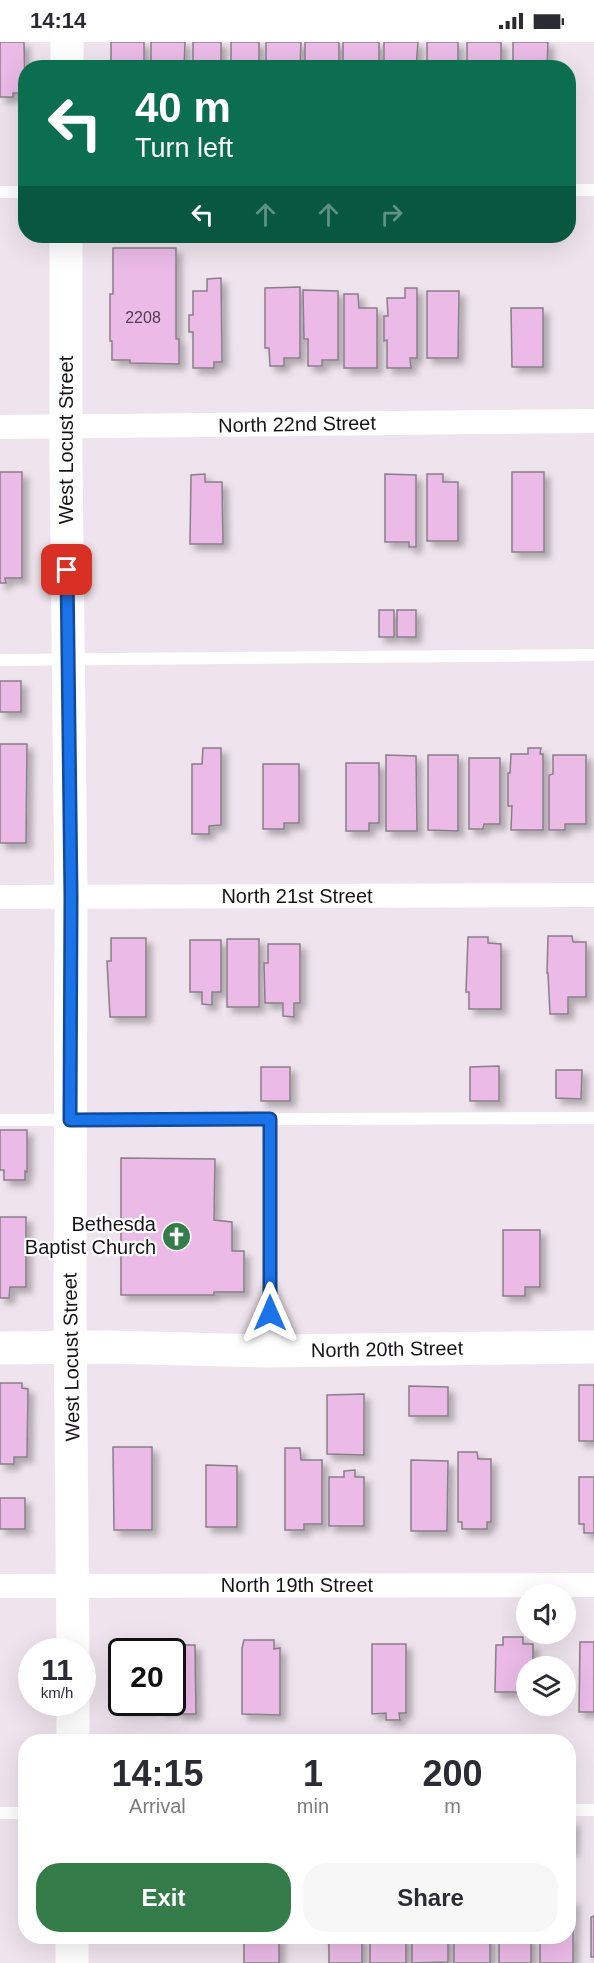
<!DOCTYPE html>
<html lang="en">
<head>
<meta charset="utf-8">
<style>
  body { margin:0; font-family:Helvetica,sans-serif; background:#f7f7f7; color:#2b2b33; height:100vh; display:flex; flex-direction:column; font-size:22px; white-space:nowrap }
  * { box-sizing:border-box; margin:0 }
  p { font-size:20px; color:#7c7c81 }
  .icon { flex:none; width:33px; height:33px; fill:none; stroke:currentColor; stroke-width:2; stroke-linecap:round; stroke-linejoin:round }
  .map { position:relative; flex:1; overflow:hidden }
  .details { position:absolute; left:18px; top:1692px; width:558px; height:210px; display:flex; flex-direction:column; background:#fff; border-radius:24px; box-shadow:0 6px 24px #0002 }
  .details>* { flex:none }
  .guide { position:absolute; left:18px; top:18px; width:558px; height:183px; border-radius:24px; box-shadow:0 6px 24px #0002; background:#0b6e4f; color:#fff; overflow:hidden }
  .tools { position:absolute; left:516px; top:1542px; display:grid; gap:12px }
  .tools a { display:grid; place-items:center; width:60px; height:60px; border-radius:50%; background:#fff; box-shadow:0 6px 24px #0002; font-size:30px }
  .speed { position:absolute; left:18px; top:1596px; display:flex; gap:12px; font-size:30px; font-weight:700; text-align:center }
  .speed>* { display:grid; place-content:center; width:78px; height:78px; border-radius:50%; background:#fff; box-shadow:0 6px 24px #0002; line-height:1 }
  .speed small { font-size:15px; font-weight:400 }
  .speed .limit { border:3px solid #111; border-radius:9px; background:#fff; color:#111 }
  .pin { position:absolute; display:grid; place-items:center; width:51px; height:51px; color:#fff; margin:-26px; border-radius:12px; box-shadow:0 3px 9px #0006 }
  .me { position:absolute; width:66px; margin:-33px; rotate:0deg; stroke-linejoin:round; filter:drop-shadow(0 0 4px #0008) }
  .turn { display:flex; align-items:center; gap:21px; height:126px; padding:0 18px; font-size:27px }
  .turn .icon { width:78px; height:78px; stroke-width:2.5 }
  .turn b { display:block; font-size:42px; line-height:51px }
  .lanes { display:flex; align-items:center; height:57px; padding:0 18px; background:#0003; justify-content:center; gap:30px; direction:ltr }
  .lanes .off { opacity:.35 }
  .eta { display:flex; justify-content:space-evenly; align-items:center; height:102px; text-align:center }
  .eta b { font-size:36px; font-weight:700; line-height:42px }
  .cta { display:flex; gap:12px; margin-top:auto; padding:12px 18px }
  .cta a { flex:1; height:69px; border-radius:24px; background:#347d4b; color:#fff; font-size:24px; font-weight:700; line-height:69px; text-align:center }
  .cta a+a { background:#f7f7f7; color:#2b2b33 }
  .status { display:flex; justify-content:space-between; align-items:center; height:42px; padding:0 30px; background:#fff; direction:ltr }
  .status svg { height:16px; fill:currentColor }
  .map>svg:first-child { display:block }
</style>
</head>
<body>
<div class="status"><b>14:14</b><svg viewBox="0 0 49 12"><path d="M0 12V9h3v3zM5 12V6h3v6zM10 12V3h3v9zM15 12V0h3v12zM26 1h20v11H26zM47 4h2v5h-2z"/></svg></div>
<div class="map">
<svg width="594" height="1921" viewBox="0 0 594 1921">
  <defs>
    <filter id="shadow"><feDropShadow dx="5.5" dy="5.5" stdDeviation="3" flood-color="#0004"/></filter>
  </defs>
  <rect width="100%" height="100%" fill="#efe4ed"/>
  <g fill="#ebbae7" stroke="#897f88" stroke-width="1.5" filter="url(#shadow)">
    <path d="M0,0h24l1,51h-12v4h-13z"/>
    <rect x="111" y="0" width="33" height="26"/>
    <path d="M151,0h34l-1,26h-31v-3h-2z"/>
    <rect x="193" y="0" width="28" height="26"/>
    <rect x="231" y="0" width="28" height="26"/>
    <path d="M266,0h35l-1,26h-34z"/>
    <rect x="305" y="0" width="34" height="26"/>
    <rect x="343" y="0" width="36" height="26"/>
    <path d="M384,0h34l-2,26h-29v-6h-3z"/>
    <rect x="427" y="0" width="31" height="26"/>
    <path d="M467,0h34v26l-34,-1z"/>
    <path d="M513,0h35l-1,26h-34z"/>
    <path d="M113,206h63v91h3v25l-49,-1v-3h-18v-19h-2v-47h3z"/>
    <path d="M221,236l1,84h-8v6h-21v-36h-4v-17h4v-24h14v-12z"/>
    <path d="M300,245v71h-16v8h-14l-1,-18h-4v-60z"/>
    <path d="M405,246h12v70h-7l1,10h-24v-28l-3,1v-25h4l-1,-18h18z"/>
    <path d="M303,248l35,1v69h-16v6h-14v-27h-4z"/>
    <path d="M427,249h32l-1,67h-31z"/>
    <path d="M344,252h14l1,14h18v60h-33z"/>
    <path d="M511,266h32v59h-31z"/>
    <path d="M0,430h22v106h-17l1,5h-6z"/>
    <rect x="512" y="430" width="32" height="80"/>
    <path d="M205,432v8h17l1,62h-33l1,-69z"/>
    <path d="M385,432l31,1v72h-7v-5h-24z"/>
    <path d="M427,432h16v8h15v59h-31z"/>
    <rect x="379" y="568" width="15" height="27"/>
    <rect x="397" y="568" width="19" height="27"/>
    <rect x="0" y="639" width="21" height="31"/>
    <path d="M0,702h27l-1,99h-26z"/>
    <path d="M203,706h18v77l-12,1v8h-17v-70h10z"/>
    <path d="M528,706h13l-1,6h3v76h-32l1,-24h-4v-33h2l1,-19h17z"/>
    <path d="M386,713l30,1 1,75h-31z"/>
    <path d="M428,713h30v76l-30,-1z"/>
    <path d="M553,713h33v69h-21v6h-16v-55l4,-1z"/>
    <path d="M469,716h31v66h-16l-1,5h-14z"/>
    <path d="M346,721h33v60h-10v8h-23z"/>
    <path d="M263,722h36v59h-15v6h-21z"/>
    <path d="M548,894h24l1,6h13v55h-18v17h-18l-2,-41h-1z"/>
    <path d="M468,895h20v6l13,1v65h-32v-17h-3z"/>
    <path d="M111,896h35v79h-36l-3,-56h4z"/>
    <rect x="227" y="897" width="32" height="68"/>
    <path d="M190,898h31v52h-9v13l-10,-1v-12h-12z"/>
    <path d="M268,902h32v59h-6v14l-11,-1v-13h-18l-1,-40h4z"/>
    <path d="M499,1024v35h-29v-34z"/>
    <rect x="261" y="1025" width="29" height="34"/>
    <path d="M556,1028h26l-1,29 -25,-1z"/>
    <path d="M0,1088h27v42l-2,-1v9h-21v-10h-4z"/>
    <path d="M121,1116l94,1 -1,61 18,2v29h12v41h-30v3h-93z"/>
    <path d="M0,1175h26v70h-16l-1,11h-9z"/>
    <path d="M503,1188h37v57h-15v9h-22z"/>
    <path d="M0,1341h22v5l6,1 -1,68h-13v7h-14z"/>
    <rect x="579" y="1343" width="15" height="56"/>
    <path d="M409,1344l39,1v29h-39z"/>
    <path d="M364,1352v61l-37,-1v-59z"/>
    <path d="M113,1405h39v83h-38z"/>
    <path d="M285,1406h15l1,12h21v64h-18v6h-19z"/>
    <path d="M458,1410h19l1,7h13v63h-4v7h-25v-7h-4z"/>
    <path d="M411,1418l37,1 -1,70h-36z"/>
    <path d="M206,1423l31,1v61h-31z"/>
    <path d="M355,1428v7h9v49h-35v-49h15v-6z"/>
    <path d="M579,1435h15v56h-10v-9h-5z"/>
    <rect x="0" y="1456" width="25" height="31"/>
    <path d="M503,1595h20v7h10v22h-7v26h-31l1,-47h7z"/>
    <path d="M244,1598h30v9l6,-1v67l-38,-1v-66z"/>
    <path d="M580,1600h14v70h-15z"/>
    <path d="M372,1602h34v69h-7l1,7h-14v-7l-14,1z"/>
    <path d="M159,1603h36l1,69h-18v-4l-19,1v-9h13v-50h-13z"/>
    <path d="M117,1605h20v5h-15v50h32v7h-37z"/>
    <path d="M568,1779h5l-1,30h-4z"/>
    <path d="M568,1858h5v63h-33v-27h28z"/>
    <path d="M594,1874v41h-3v-40z"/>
    <rect x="244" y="1894" width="35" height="27"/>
    <path d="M324,1894h38v27h-33v-22h-5z"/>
    <rect x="370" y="1894" width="36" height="27"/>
    <path d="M412,1894h36v26l-36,1z"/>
    <rect x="454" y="1894" width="36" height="27"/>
    <rect x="499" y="1894" width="32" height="27"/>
  </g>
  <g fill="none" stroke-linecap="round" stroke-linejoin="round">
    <g stroke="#fff" stroke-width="12">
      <path d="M568,148h26"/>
      <path d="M0,150h26"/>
      <path d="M0,618l594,-5"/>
      <path d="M0,1078l594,-2"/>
      <path d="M269,1307l1,-230"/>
      <path d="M568,1768h26"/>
      <path d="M0,1771h26"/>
    </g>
    <g stroke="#fff" stroke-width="24">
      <path d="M0,385l594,-6"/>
      <path d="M0,855l594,-2"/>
      <path d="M0,1544l594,-1"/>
    </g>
    <g stroke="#fff" stroke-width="33">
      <path d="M67,26v-26"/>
      <path d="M66,194v223l5,437 -1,416 3,340"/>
      <path d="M0,1306l107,-1 162,4 325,-4"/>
      <path d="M73,1700v-40"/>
      <path d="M72,1921v-27"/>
    </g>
  </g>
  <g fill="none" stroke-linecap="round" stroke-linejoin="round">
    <defs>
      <path id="route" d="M67,528l4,326 -1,224 200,-1v194"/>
    </defs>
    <use href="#route" stroke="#114b97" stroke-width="15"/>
    <use href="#route" stroke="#1a73e8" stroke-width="10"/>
  </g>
  <defs>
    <symbol id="church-disc" viewBox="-11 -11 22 22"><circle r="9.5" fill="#347d4b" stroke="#fff"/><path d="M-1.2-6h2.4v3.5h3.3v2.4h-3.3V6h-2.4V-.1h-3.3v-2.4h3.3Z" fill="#fff"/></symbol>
  </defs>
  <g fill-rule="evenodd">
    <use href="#church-disc" x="160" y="1178" width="33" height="33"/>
  </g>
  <g text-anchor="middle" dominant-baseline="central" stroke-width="4.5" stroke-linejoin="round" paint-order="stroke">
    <g font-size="16" fill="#4c3e4b">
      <text x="143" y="275">2208</text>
    </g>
    <g font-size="20" fill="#171417" stroke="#fff">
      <text transform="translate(297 382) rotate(-1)">North 22nd Street</text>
      <text transform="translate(66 398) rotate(-90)">West Locust Street</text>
      <text x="297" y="854">North 21st Street</text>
      <text transform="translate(387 1307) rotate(-1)">North 20th Street</text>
      <text transform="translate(71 1315) rotate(-91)">West Locust Street</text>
      <text x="297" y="1543">North 19th Street</text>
    </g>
    <g font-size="20" fill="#171417" stroke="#fff" text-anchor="end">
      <text x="156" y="1182">Bethesda<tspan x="156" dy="23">Baptist Church</tspan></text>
    </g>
  </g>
</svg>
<div class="tools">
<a><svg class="icon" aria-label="sound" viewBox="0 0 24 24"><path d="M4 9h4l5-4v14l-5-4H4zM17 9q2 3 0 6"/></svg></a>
<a><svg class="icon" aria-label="layers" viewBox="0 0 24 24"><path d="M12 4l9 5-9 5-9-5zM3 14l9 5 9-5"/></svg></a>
</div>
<div class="speed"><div>11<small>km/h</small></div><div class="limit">20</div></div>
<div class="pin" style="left:67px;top:528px;background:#d93025"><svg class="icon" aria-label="arrive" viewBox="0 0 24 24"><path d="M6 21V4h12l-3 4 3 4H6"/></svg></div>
<svg class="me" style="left:270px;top:1271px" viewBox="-20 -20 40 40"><path d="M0-17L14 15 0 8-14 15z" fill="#1a73e8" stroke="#fff" stroke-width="4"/></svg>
<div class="guide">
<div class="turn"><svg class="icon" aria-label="left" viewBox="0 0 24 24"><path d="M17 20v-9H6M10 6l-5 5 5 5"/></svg><div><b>40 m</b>Turn left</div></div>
<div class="lanes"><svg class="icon" aria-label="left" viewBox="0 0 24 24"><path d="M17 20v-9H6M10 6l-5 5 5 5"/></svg><svg class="icon off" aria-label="ahead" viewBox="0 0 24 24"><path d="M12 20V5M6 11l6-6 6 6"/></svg><svg class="icon off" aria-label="ahead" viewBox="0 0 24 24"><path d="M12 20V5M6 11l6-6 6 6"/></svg><svg class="icon off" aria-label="right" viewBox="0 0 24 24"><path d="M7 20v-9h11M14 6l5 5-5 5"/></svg></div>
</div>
<section class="details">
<div class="eta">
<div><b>14:15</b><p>Arrival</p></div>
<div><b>1</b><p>min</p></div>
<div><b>200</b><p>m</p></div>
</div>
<div class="cta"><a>Exit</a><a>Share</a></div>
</section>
</div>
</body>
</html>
